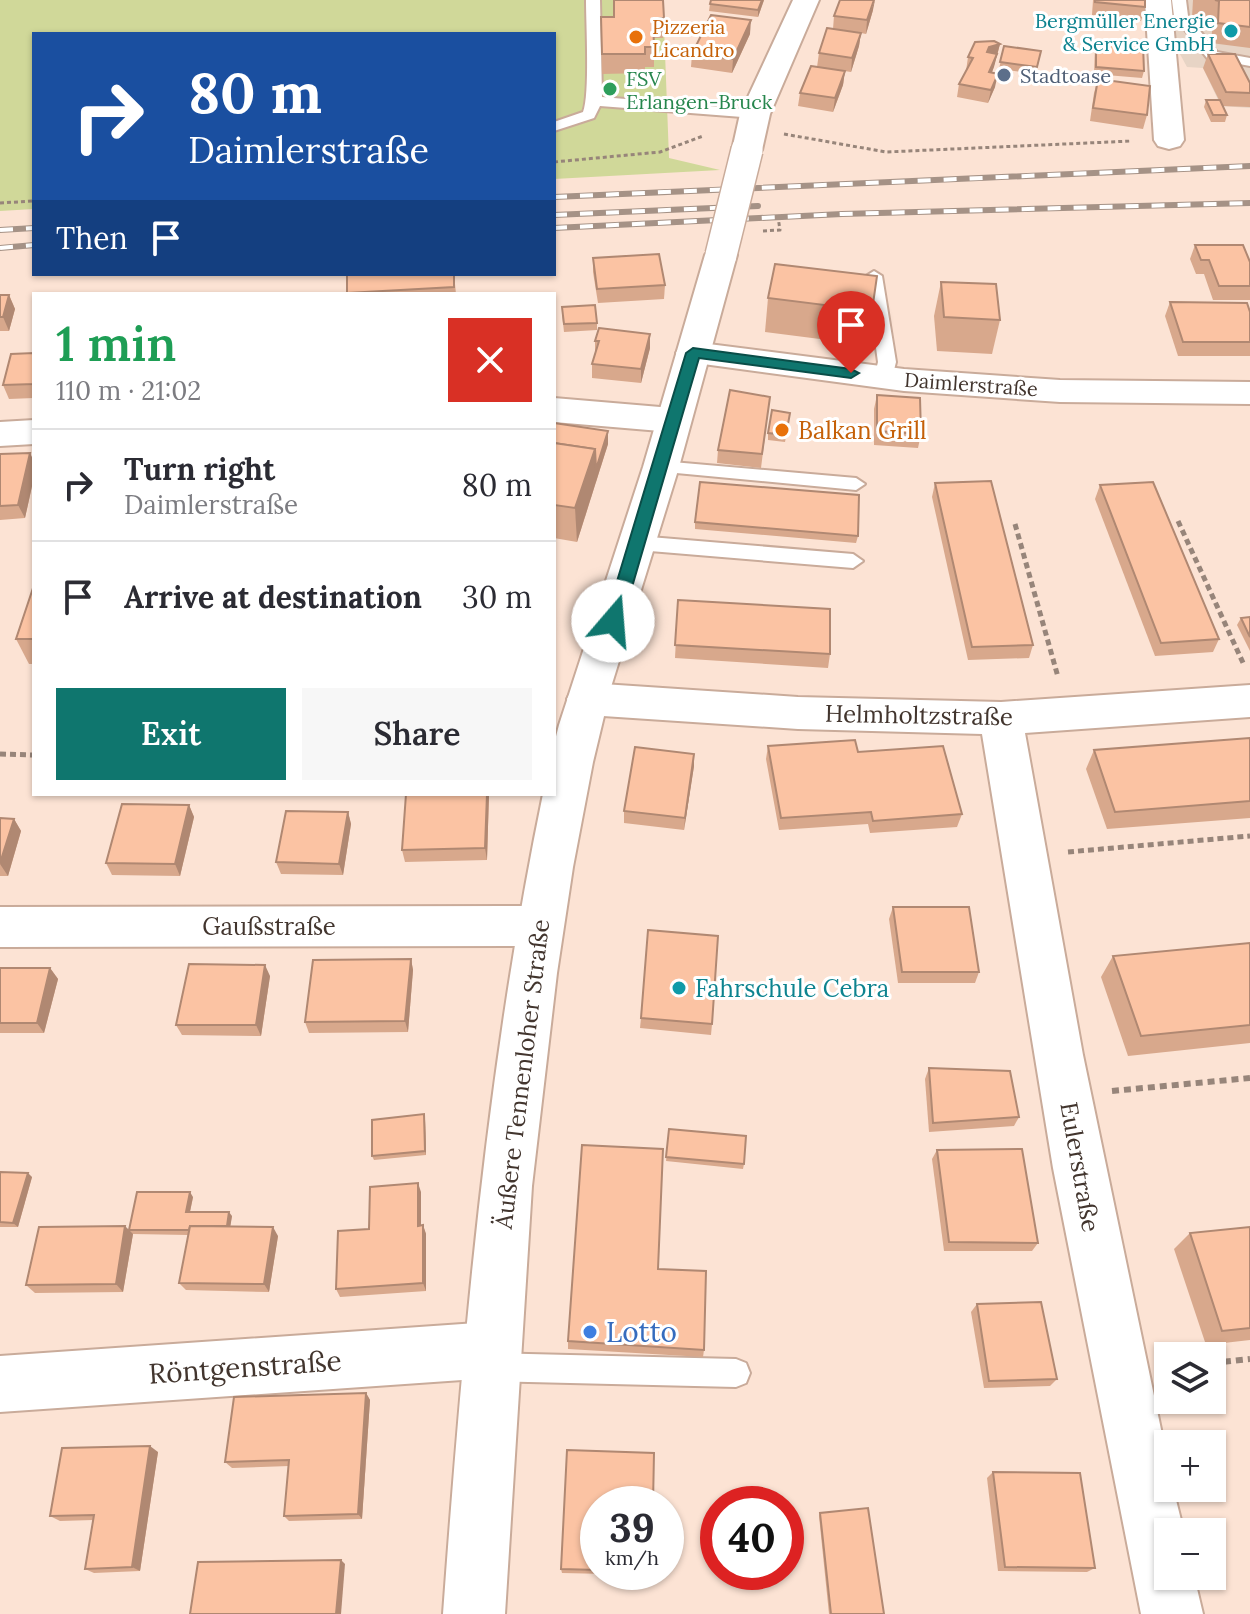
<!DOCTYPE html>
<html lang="en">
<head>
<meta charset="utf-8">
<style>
  body { margin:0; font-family:Lora,serif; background:#f7f7f7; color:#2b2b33; height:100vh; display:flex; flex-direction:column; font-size:30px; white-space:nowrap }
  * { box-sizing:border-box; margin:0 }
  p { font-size:26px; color:#7c7c81 }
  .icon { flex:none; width:44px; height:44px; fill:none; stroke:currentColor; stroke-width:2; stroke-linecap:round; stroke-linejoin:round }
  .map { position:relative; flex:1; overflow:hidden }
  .sheet { position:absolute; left:32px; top:292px; width:524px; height:504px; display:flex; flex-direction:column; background:#fff; border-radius:0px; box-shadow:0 2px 6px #0004 }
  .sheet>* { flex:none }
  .hud { position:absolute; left:32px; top:32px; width:524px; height:244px; border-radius:0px; box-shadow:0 2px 6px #0004; background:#1a4fa0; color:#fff; overflow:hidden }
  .controls { position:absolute; left:1154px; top:1342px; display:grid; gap:16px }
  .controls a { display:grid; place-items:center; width:72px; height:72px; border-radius:0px; background:#fff; box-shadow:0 2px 6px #0004; font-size:40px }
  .speed { position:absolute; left:580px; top:1486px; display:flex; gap:16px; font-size:40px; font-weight:700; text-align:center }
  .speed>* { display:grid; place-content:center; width:104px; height:104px; border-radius:50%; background:#fff; box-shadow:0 2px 6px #0004; line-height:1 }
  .speed small { font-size:20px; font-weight:400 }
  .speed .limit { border:12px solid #d22; background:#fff; color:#111 }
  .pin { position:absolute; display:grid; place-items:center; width:68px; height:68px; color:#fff; margin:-82px -34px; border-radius:50% 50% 50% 0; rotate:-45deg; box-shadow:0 0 8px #0007 }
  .pin .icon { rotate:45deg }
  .me { position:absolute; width:88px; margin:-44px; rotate:18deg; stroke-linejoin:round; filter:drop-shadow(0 0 6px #0008) }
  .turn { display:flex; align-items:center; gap:28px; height:168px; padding:0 24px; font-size:36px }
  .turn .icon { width:104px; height:104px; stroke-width:2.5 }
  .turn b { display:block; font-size:56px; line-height:68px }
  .then { display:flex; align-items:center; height:76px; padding:0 24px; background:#0003; gap:16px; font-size:30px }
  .round { display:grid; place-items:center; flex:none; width:84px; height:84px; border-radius:0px; background:#f7f7f7 }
  .head { display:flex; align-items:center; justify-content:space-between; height:136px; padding:0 24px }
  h1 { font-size:48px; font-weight:600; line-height:60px; color:#1e9e55 }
  .button { display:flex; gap:16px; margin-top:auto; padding:16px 24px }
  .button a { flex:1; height:92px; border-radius:0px; background:#0f766e; color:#fff; font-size:32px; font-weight:600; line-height:92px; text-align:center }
  .button a+a { background:#f7f7f7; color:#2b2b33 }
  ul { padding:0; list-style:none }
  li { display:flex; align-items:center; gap:24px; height:112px; padding:0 24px; border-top:2px solid #e1e1e2 }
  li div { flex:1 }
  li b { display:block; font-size:30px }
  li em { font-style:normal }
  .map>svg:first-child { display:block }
</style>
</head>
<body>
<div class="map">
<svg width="1250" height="1614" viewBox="0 0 1250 1614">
  <rect width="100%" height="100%" fill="#fce3d4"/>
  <path fill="#e7d4c5" d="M1183,0h67v108l-29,-2 -18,-38 -16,-1 -13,-24 -6,-38z"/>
  <path fill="#d0d899" d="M0,0h663l6,158 51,12 -166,9v-145h-520v175l-34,2z"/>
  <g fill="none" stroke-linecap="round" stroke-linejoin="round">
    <defs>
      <g id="service">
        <path d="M586,0h14l2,97 153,13 7,4 -7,4 -155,-12 -6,12 -40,13v-9l29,-10c7,-17 3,-88 3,-112z"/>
        <path d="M1172,0h14l2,16 29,36 33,6v8l-43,-8 -33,-42z"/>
        <path d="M874,271l8,5 14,86 -4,16 -9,6 -9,-6 4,-16 -12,-86z"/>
        <path d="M661,461l195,17 9,6 -9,6 -201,-19 -3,-4 3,-4z"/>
        <path d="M638,536l215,18 10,7 -10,7 -215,-18 -10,-7z"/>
        <path d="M490,1353l246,6 10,4 4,10 -4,10 -10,4 -246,-6 -10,-4 -4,-10 4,-10z"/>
      </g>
      <g id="minor">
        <path d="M1145,0h26l13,140 -4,6 -11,3 -11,-3 -4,-6z"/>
        <path d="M693,342l211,27 156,11 190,2v22l-190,-2 -156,-11 -223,-30 -5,-8 5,-8z"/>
        <path d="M554,398l118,10 13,4 5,8 -5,8 -13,4 -118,-10z"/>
        <path d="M34,420v24l-34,2v-24z"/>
        <path d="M588,683l210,14 203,5 249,-17v32l-225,16 58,322 85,408v25h5l11,44h-16v44h26l9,38h-62l-88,-446 -71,-434 -184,-5 -210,-14 -15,-5 -6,-11 6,-11z"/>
        <path d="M539,906l16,6 7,14 -7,14 -16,6 -539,1v-40z"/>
        <path d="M491,1322l20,8 8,20 -8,20 -20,8 -491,34v-56z"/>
      </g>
      <g id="tertiary">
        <path d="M793,0h26l-49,114 -8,36 -4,6 -11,3 -11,-3 -4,-6 8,-36z"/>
        <path d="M721,245l11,3 5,7 -58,212 -68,220 -18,75 -20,105 -16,106 -25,213 -27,428h-62c20,-275 44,-549 100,-820h11v-50l5,-19 84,-258 62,-212 5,-7z"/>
      </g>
    </defs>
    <use href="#service" stroke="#c9ab9a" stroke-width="4"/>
    <use href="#minor" stroke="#c9ab9a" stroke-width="4"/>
    <use href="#tertiary" stroke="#c9ab9a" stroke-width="4"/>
    <g stroke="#97857a" stroke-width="3" stroke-dasharray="4 3" stroke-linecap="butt">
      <path d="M784,134l102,18 246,-11"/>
      <path d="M554,162l106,-10 43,-16"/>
      <path d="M0,203l34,-2"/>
      <path d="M763,231l17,-1 -2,-13"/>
    </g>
    <g stroke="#97857a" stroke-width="5" stroke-dasharray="6 4" stroke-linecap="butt">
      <path d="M1178,521l66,144"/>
      <path d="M1015,524l43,153"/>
      <path d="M0,754l34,1"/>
      <path d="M1068,852l182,-16"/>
    </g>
    <g stroke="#97857a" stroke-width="6" stroke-dasharray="7 5" stroke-linecap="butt">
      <path d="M1112,1091l138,-13"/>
      <path d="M1212,1363l38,-4"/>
    </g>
    <use href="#service" fill="#fff" fill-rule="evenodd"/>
    <use href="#minor" fill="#fff" fill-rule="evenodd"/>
    <use href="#tertiary" fill="#fff" fill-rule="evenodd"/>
    <defs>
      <g id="rail">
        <path d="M554,197l696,-31"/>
        <path d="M554,215l204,-9"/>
        <path d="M554,228l288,-14 408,-11"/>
        <path d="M0,230l34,-2"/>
        <path d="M0,248l34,-3"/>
      </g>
    </defs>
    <use href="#rail" stroke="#a59286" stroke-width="6"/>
    <use href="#rail" stroke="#fff" stroke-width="4" stroke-dasharray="13" stroke-linecap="butt"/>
    <defs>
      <path id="tertiary-bridge" d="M721,255l26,-105"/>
    </defs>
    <use href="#tertiary-bridge" stroke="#c9ab9a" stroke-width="34" stroke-linecap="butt"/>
    <use href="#tertiary-bridge" stroke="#fff" stroke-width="31"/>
  </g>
  <g fill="#d8a88c">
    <path d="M764,0l-6,17 -49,-6 1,-7z"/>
    <path d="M1093,0h52v7l-4,14 -49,-6z"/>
    <path d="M1193,0h57v48l-39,-5 2,-23 -21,-3z"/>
    <path d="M873,10l-7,24 -5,-1 -2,13 -8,26 -34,-5 2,-14 14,-24 1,-13z"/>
    <path d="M601,17l63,1 -1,20h-9v29h-9v6l-43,1z"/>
    <path d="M750,34l-18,39 -41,-6 1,-13z"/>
    <path d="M1096,40l48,31 -2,7 -48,-4 1,-27z"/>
    <path d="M1000,44l-8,29 3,14 -7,16 -31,-6 2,-13 7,-13 2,-14z"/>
    <path d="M1004,46l37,5 -5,23 -37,-5z"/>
    <path d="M1208,54l42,29v24l-28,-1 5,9 -2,7h-14l-7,-15 2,-7h13l-16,-32z"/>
    <path d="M845,71l-2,14 -10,27 -35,-6 2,-13z"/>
    <path d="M1098,79l49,36 -4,14 -53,-8 4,-28z"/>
    <path d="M1195,245l55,17v38h-37l-9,-26h-8l-6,-15z"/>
    <path d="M593,258l72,27 -1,14 -66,4 -5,-31z"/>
    <path d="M454,274l2,20h-109v-1z"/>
    <path d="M877,276l-10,69 -102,-13 3,-34z"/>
    <path d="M941,282l59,38 -8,34 -55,-3 -3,-35z"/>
    <path d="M0,295h9l6,14 -6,22h-9z"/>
    <path d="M1170,302l80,10v44h-72l-13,-40z"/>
    <path d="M562,314l35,9v7l-33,2z"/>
    <path d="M595,341l55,7 -9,35 -49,-5v-14l3,-10z"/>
    <path d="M34,353v45l-25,1 -6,-14z"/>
    <path d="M877,395l44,39 -3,14 -44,-3v-36z"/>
    <path d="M770,397l-9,71 -44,-5 1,-13z"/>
    <path d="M790,413l-5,29 -17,-2v-7z"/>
    <path d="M554,423l54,21 -31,98 -23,-4z"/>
    <path d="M30,453l4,9v15l-9,41 -25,2v-66z"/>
    <path d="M935,483l98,162 -4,13 -61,2 -36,-163z"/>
    <path d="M1100,485l119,154 -6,13 -58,4 -60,-157z"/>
    <path d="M695,522l163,14 -2,7 -161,-14z"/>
    <path d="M34,585v79h-5l-13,-25z"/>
    <path d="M678,600l152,54 -2,14 -153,-10z"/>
    <path d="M1250,617v34l-13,-26 4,-7z"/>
    <path d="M1250,738v80l-143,11 -21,-60 8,-19z"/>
    <path d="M768,746l90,6 104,62 -5,13 -87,6 -2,-9 -89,6 -13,-71z"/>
    <path d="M694,766l-10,64 -60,-7v-12z"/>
    <path d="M489,794l-2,66 -82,2 -3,-12z"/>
    <path d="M189,805l5,12 -14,59 -68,-1 -6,-12z"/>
    <path d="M348,812l3,12 -8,51 -62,-1 -5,-12z"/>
    <path d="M0,818l14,1 7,12 -13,45h-8z"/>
    <path d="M893,907l86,65 -4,11h-77l-9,-64z"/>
    <path d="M1250,943v100l-122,13 -27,-79 12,-21z"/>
    <path d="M411,959l2,11 -5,62 -99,1 -4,-11z"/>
    <path d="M0,968h50l8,11 -14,54h-44z"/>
    <path d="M270,976l-9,60 -79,-1 -6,-10z"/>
    <path d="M641,1018l71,6 -1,11 -71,-7z"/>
    <path d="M929,1068l90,49 -5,9 -85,6 -4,-53z"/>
    <path d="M425,1119l1,36 -52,5 -2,-4z"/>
    <path d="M669,1129l75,35 -1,5 -77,-8z"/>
    <path d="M937,1150l101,93 -6,8h-88l-12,-92z"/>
    <path d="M0,1172l32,5 -14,50h-18z"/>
    <path d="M421,1192v33h2l3,9v57l-86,6 -4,-8 33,-60z"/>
    <path d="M193,1197l-3,15 42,4 -2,10 48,10 -9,56 -83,-2 -7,-7 9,-48 -55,-1 -10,58 -88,1 -9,-8z"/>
    <path d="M1250,1227v113l-44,5 -32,-96 16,-16z"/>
    <path d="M658,1269l46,81 -1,7 -135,-8v-8z"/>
    <path d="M977,1304l80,75 -7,7 -66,2 -13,-76z"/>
    <path d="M366,1393l4,7 -8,119 -73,2 -5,-5 5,-50 -57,2 -7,-6z"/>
    <path d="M158,1452l-18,119 -46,2 -9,-4 8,-49 -33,1 -10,-5z"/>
    <path d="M993,1472l102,96 -8,4 -89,-1 -11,-93z"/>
    <path d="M598,1504v68h54v3l-90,-2 -1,-4z"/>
    <path d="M820,1513l64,101h-55l-10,-98z"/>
  </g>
  <g fill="#b08872">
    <path d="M762,0h2l-6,17v-7z"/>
    <path d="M875,0l-2,10 -7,24 1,-14z"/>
    <path d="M751,20l-1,14 -18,39 1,-14z"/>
    <path d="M861,33l-2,13 -8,26 1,-14z"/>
    <path d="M1000,44l-6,23 -8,19 1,-34 2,-5z"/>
    <path d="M845,71l-2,14 -10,27 2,-14z"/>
    <path d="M998,74l-3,13 -7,16 3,-13z"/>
    <path d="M9,295l6,14 -6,22 -6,-14z"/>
    <path d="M650,334v14l-9,35v-14z"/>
    <path d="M608,431v13l-31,98 -2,-34 20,-59z"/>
    <path d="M30,453l4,9v15l-9,41 -7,-13z"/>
    <path d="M694,754v12l-10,64 1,-12z"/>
    <path d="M487,794h2l-2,66 -2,-12z"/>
    <path d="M189,805l5,12 -14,59 -5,-12z"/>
    <path d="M348,812l3,12 -8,51 -4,-11z"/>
    <path d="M14,819l7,12 -13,45 -8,-12z"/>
    <path d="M411,959l2,11 -5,62 -3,-11z"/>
    <path d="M265,965l5,11 -9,60 -5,-11z"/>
    <path d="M50,968l8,11 -14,54 -7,-10z"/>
    <path d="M424,1114l1,5 1,36 -1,-4z"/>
    <path d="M28,1173l4,4 -14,50 -5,-4z"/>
    <path d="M418,1183l3,9v42l-3,-8z"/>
    <path d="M190,1192l3,5 -4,19 -3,-4z"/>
    <path d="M229,1212l3,4 -3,19 -3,-5z"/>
    <path d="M423,1225l3,9v57l-3,-8z"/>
    <path d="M125,1226l8,8 -10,58 -7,-8z"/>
    <path d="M273,1227l5,9 -9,56 -5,-8z"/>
    <path d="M366,1393l4,7 -8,119 -4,-5z"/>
    <path d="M150,1446l8,6 -18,119 -8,-4z"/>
    <path d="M341,1560l4,4 -4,50h-5z"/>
  </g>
  <g fill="#fbc3a3" stroke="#b08872" stroke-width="2">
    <path d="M614,0h49l1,18h-11l1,29h-9v7h-43l-1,-37h13z"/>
    <path d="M711,0h51l-4,10 -48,-6z"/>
    <path d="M840,0h34l-7,20 -33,-4z"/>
    <path d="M1095,0h50v7l-50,-5z"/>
    <path d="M1215,0h35v27l-32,-4 1,-22z"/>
    <path d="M711,15l40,5 -18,39 -41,-5z"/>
    <path d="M827,28l34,5 -9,25 -33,-5z"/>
    <path d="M1096,40l47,5 1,26 -48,-4z"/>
    <path d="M994,41l6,3 -11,3 -2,5 10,2 -8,18 9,2 -7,16 -32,-6 14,-26 -5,-1 7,-15z"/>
    <path d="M1004,46l37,5 -4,16 -37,-5z"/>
    <path d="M1208,54h27l15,29v10l-24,-1z"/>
    <path d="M811,66l34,5 -10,27 -35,-5z"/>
    <path d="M1098,79l52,7 -3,29 -54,-7z"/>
    <path d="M1206,100h14l7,15h-14z"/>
    <path d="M1195,245h48l7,17v24h-31l-10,-26h-8z"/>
    <path d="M659,254l6,31 -68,4 -4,-31z"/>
    <path d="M775,264l102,12 -5,35 -104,-13z"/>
    <path d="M347,274h107v13l-107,6z"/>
    <path d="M941,282l55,2 4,36 -56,-3z"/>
    <path d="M0,295h9l-6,22h-3z"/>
    <path d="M1170,302l77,1 3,9v30h-67z"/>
    <path d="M595,305l2,18 -33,1 -2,-17z"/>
    <path d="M599,328l51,6 -9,35 -49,-5 7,-23h-4z"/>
    <path d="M34,353v31l-31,1 8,-31z"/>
    <path d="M730,390l40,7 -8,57 -44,-4z"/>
    <path d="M877,395l43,3 1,36 -44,-3z"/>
    <path d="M772,410l18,3 -4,22 -18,-2z"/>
    <path d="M554,423l54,8 -12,38 -1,-20 -41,-6z"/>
    <path d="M554,443l41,6 -20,59 -21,-3z"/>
    <path d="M30,453l-12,52 -18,1v-52z"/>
    <path d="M991,481l42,164 -61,2 -37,-164z"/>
    <path d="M700,482l159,13 -1,41 -163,-14z"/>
    <path d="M1153,482l66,157 -58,4 -61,-158z"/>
    <path d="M34,585v54h-18z"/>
    <path d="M678,600l152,9v45l-155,-9z"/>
    <path d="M1250,617v20l-9,-19z"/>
    <path d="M1250,738v63l-135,11 -21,-62z"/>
    <path d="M855,740l3,12 85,-6 19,68 -89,7 -2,-9 -90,6 -13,-72z"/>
    <path d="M635,747l59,7 -9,64 -61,-7z"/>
    <path d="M406,794h81l-2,54 -83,2z"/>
    <path d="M122,804l67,1 -14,59 -69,-1z"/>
    <path d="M286,811l62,1 -9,52 -63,-2z"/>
    <path d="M0,818l14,1 -14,44z"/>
    <path d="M893,907h76l10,65h-77z"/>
    <path d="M648,930l70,6 -6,88 -71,-6z"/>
    <path d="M1250,943v82l-109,11 -28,-80z"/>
    <path d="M411,959l-6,62 -100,1 8,-62z"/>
    <path d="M189,964l76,1 -9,60h-80z"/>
    <path d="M0,968h50l-13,55h-37z"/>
    <path d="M929,1068l81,3 9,46 -86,6z"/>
    <path d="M424,1114l1,37 -53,5v-36z"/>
    <path d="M669,1129l77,7 -2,28 -78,-7z"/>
    <path d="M582,1145l81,4 -5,120 48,2 -2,79 -136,-9z"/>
    <path d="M1022,1149l16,94 -89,-1 -12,-92z"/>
    <path d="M0,1172l28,1 -15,50 -13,-1z"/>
    <path d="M418,1183v43l5,-1v58l-87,6 2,-58 31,-2 1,-42z"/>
    <path d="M137,1192h53l-4,20h43l-2,14h-37l-1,4h-60z"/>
    <path d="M125,1226l-9,58 -90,1 13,-58z"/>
    <path d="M190,1226l83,1 -9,57 -85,-1z"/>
    <path d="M1250,1227v101l-28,3 -32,-98z"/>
    <path d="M1041,1302l16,77 -68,2 -12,-77z"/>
    <path d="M366,1393l-8,121 -74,2 5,-56 -64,2 9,-65z"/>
    <path d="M150,1446l-18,121 -47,2 9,-54 -44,1 12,-68z"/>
    <path d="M567,1450l87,3 -1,51h-55v66l-37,-1z"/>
    <path d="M993,1472l87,1 15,95 -90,-1z"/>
    <path d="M868,1508l16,106h-53l-11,-101z"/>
    <path d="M341,1560l-5,54h-146l8,-52z"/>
  </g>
  <path fill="#0f766e" stroke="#0a4d48" stroke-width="2" d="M693,348l158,21 8,4 -8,5 -152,-20 -77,263 -9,6 -8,-6 81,-268z"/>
  <g fill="#0f9aa8" stroke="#fff" stroke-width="3">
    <circle cx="1231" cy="31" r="8"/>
    <circle cx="679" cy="988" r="8"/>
  </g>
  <g fill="#e8710a" stroke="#fff" stroke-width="3">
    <circle cx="636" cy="37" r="8"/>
    <circle cx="782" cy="430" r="8"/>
  </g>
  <circle fill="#5c6f8a" stroke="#fff" stroke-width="3" cx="1004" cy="75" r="8"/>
  <circle fill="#2e9e5b" stroke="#fff" stroke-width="3" cx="610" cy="89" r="8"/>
  <circle fill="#3f7fe0" stroke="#fff" stroke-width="3" cx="590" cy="1332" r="8"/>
  <g text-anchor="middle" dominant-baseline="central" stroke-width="6" stroke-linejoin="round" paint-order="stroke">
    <g font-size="20" fill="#0d838f" stroke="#fff" text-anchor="end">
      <text x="1215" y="20">Bergmüller Energie<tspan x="1215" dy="23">&amp; Service GmbH</tspan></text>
    </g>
    <g font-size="20" fill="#c56008" stroke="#fff" text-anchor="start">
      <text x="652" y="26">Pizzeria<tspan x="652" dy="23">Licandro</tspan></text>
    </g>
    <g font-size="20" fill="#4e5e75" stroke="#fff" text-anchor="start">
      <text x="1020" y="75">Stadtoase</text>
    </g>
    <g font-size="20" fill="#27864d" stroke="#fff" text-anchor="start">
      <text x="626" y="78">FSV<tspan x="626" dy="23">Erlangen-Bruck</tspan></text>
    </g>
    <g font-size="20" fill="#42352e" stroke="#fff">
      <text transform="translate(971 384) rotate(4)">Daimlerstraße</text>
    </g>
    <g font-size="24" fill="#c56008" stroke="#fff" text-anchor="start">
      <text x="798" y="430">Balkan Grill</text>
    </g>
    <g font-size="24" fill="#42352e" stroke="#fff">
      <text transform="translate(919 715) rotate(1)">Helmholtzstraße</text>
      <text x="269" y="926">Gaußstraße</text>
      <text transform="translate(522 1074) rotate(-83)">Äußere Tennenloher Straße</text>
      <text transform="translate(1080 1167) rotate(80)">Eulerstraße</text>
    </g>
    <g font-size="24" fill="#0d838f" stroke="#fff" text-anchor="start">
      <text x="695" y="988">Fahrschule Cebra</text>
    </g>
    <g font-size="28" fill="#366cbe" stroke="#fff" text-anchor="start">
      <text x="606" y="1332">Lotto</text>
    </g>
    <g font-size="28" fill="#42352e" stroke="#fff">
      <text transform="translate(245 1367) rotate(-4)">Röntgenstraße</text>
    </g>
  </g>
</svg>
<div class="controls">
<a><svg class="icon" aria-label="layers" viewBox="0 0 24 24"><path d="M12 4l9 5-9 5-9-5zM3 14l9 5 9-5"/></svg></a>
<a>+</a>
<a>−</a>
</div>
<div class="speed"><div>39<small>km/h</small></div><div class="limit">40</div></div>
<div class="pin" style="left:851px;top:373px;background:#d93025"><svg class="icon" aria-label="arrive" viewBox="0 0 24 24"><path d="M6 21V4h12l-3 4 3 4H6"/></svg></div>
<svg class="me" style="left:613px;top:621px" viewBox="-20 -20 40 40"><circle r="19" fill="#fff"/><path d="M0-13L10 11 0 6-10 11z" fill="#0f766e"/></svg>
<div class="hud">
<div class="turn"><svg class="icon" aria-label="right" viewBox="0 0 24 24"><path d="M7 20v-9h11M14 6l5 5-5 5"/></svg><div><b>80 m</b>Daimlerstraße</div></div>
<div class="then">Then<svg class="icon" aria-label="arrive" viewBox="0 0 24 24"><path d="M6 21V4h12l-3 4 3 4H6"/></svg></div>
</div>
<section class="sheet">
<div class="head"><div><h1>1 min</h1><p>110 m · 21:02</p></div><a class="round" style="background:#d93025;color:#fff"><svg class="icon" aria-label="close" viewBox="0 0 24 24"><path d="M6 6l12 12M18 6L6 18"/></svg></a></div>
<ul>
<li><svg class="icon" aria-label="right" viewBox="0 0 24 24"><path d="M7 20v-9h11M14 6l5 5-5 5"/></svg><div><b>Turn right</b><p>Daimlerstraße</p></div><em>80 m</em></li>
<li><svg class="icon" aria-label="arrive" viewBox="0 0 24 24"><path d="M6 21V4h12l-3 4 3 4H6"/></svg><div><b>Arrive at destination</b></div><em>30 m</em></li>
</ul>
<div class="button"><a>Exit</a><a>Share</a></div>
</section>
</div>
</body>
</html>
